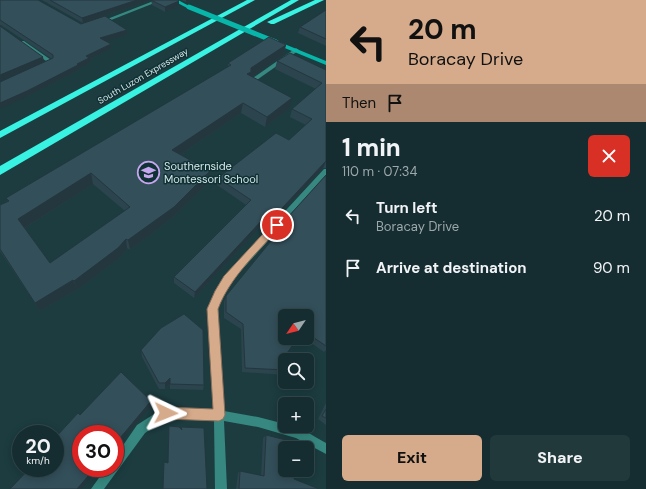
<!DOCTYPE html>
<html lang="en">
<head>
<meta charset="utf-8">
<style>
  body { margin:0; font-family:"DM Sans",sans-serif; background:#22393c; color:#f1f3f6; height:100vh; display:flex; flex-direction:column; font-size:15px; white-space:nowrap }
  * { box-sizing:border-box; margin:0 }
  p { font-size:13px; color:#9da8ab }
  .icon { flex:none; width:22px; height:22px; fill:none; stroke:currentColor; stroke-width:2; stroke-linecap:round; stroke-linejoin:round }
  .map { position:relative; flex:1; overflow:hidden }
  .details { display:flex; flex-direction:column; background:#152d30; width:320px }
  .details>* { flex:none }
  .top-card { background:#d6ab8b; color:#111; overflow:hidden }
  .needle { width:26px; rotate:235deg }
  .controls { position:absolute; left:278px; top:309px; display:grid; gap:8px }
  .controls a { display:grid; place-items:center; width:36px; height:36px; border-radius:6px; background:#152d30; box-shadow:0 2px 10px #0003,0 0 0 1px #34494c; font-size:20px }
  .speed { position:absolute; left:12px; top:425px; display:flex; gap:8px; font-size:20px; font-weight:700; text-align:center }
  .speed>* { display:grid; place-content:center; width:52px; height:52px; border-radius:50%; background:#152d30; box-shadow:0 2px 10px #0003,0 0 0 1px #34494c; line-height:1 }
  .speed small { font-size:10px; font-weight:400 }
  .speed .limit { border:6px solid #d22; background:#fff; color:#111 }
  .pin { position:absolute; display:grid; place-items:center; width:34px; height:34px; color:#fff; margin:-17px; border:2px solid #fff; border-radius:50%; box-shadow:0 1px 4px #0007 }
  .me { position:absolute; width:44px; margin:-22px; rotate:92deg; stroke-linejoin:round; filter:drop-shadow(0 0 3px #0008) }
  .turn { display:flex; align-items:center; gap:14px; height:84px; padding:0 16px; font-size:18px }
  .turn .icon { width:52px; height:52px; stroke-width:2.5 }
  .turn b { display:block; font-size:28px; line-height:34px }
  .then { display:flex; align-items:center; height:38px; padding:0 16px; background:#0003; gap:8px; font-size:15px }
  .round { display:grid; place-items:center; flex:none; width:42px; height:42px; border-radius:6px; background:#22393c }
  .headline { display:flex; align-items:center; justify-content:space-between; height:68px; padding:0 16px }
  h1 { font-size:24px; font-weight:800; line-height:30px }
  .cta { display:flex; gap:8px; margin-top:auto; padding:8px 16px }
  .cta a { flex:1; height:46px; border-radius:6px; background:#d6ab8b; color:#111; font-size:16px; font-weight:800; line-height:46px; text-align:center }
  .cta a+a { background:#22393c; color:#f1f3f6 }
  ul { padding:0; list-style:none }
  li { display:flex; align-items:center; gap:12px; height:52px; padding:0 16px }
  li div { flex:1 }
  li b { display:block; font-size:15px }
  li em { font-style:normal }
  main { display:flex; flex:1; min-height:0 }
  .map>svg:first-child { display:block }
</style>
</head>
<body>
<main>
<div class="map">
<svg width="326" height="489" viewBox="0 0 326 489">
  <rect width="100%" height="100%" fill="#1c3c40"/>
  <g fill="none" stroke-linecap="round" stroke-linejoin="round">
    <path fill="#368880" fill-rule="evenodd" d="M296,48l3,2 -1,1 -44,31h-4v-2z"/>
    <g fill="#368880" fill-rule="evenodd">
      <path d="M156,0h6l-61,24 -4,-1z"/>
      <path d="M20,41h4l30,21 -5,1 -29,-20z"/>
      <path d="M324,169h2v7l-95,106 -9,14 -5,13 7,102 34,6 27,7v2c15,0 28,10 41,17v11l-30,-16 -38,-11 -34,-6 3,68h-12l-1,-69 -47,-2 -22,15 -41,56h-13l15,-21h9v-11l22,-32 25,-16 4,-1 48,2 -5,-101 6,-18 10,-15z"/>
    </g>
    <g fill="#08b6a9" fill-rule="evenodd">
      <path d="M172,0h6l13,7 -4,1z"/>
      <path d="M277,41l49,20v4l-51,-21 -1,-1z"/>
    </g>
    <g fill="#38f2e2" fill-rule="evenodd">
      <path d="M247,0h8l-255,138v-7z"/>
      <path d="M291,0h8l-299,175v-9z"/>
      <path d="M315,0h9l-50,24h-3l-4,-2z"/>
    </g>
    <path stroke="#08b6a9" stroke-width="5" d="M189,7l87,35"/>
  </g>
  <g fill="#2c444d" fill-rule="evenodd">
    <path d="M0,0l81,24 46,11 -21,6 5,3v5l-21,10v4l-11,6v1l-51,26 24,-37 -51,-34h-1z"/>
    <path d="M42,0h110l-69,23z"/>
    <path d="M151,0l28,6 -14,6 -13,-7z"/>
    <path d="M181,0h10l-5,2z"/>
    <path d="M326,10v36l-28,-13 2,-6z"/>
    <path d="M286,45l-3,10 -31,22 37,32 -24,18 -24,-14 -61,42 29,27 -36,35 -43,33 -3,-2 -8,10 -42,32v-1l-37,22 -40,-60v-46l8,-4 -2,-3 222,-131v-4zM93,184l32,27 -75,52 -25,-35z"/>
    <path d="M277,61l49,9v98h-3l-56,60 -4,-4 -69,74 -20,-15v-6l72,-72 -29,-20 1,-7 71,-38 17,-15 -16,-8 2,-8 24,-20 -41,-20z"/>
    <path d="M326,175v175l-2,2 -20,-14h3v-22l-20,37 -2,7v15l-43,-3 -1,-43 -17,-11v-16l2,-6 50,-61 2,-7z"/>
    <path d="M141,350l63,35 -1,5 -33,-1v-5l-5,5h-6l-17,-32z"/>
    <path d="M326,403v22l-8,-6z"/>
    <path d="M266,435l28,44 25,10h-83l2,-16 2,-2 21,5 2,-38z"/>
  </g>
  <g fill="#24373f">
    <path d="M137,0h15l-69,23 -1,-5z"/>
    <path d="M186,0h5l-5,2z"/>
    <path d="M179,1v5l-14,6v-5z"/>
    <path d="M127,30v5l-26,8 -1,-5z"/>
    <path d="M111,44v5l-21,10v4l-11,6v1l-51,26 -28,13v-6l77,-39 9,-8z"/>
    <path d="M286,45l-3,10 -34,24 -2,-5 4,-6z"/>
    <path d="M43,57l1,5 -44,19v-6z"/>
    <path d="M292,98l-3,11 -24,18 2,-10z"/>
    <path d="M243,103l-2,10 -70,48 1,-11z"/>
    <path d="M326,161l-3,7 -56,60 3,-7z"/>
    <path d="M210,171l-1,11 -36,35 -43,33 -2,-10z"/>
    <path d="M91,173l2,11 -70,45 -5,-10z"/>
    <path d="M265,217l-2,7 -69,74 1,-6z"/>
    <path d="M126,239l1,9 -8,10 -42,32 -3,-9z"/>
    <path d="M73,280l4,9 -37,22 -5,-8z"/>
    <path d="M170,378v6l-5,5v-6z"/>
    <path d="M151,401l1,4 -37,43v-4z"/>
    <path d="M95,468h4l-18,21h-4z"/>
  </g>
  <g fill="#334f5a" stroke="#24373f" fill-rule="evenodd">
    <path d="M0,0h38l43,24 24,-8 22,14 -27,8 11,6 -25,12 3,2 -12,6 1,1 -51,26 -27,12v-21l53,-24v-3l-53,-35z"/>
    <path d="M50,0h87l-55,18z"/>
    <path d="M151,0h27l1,1 -14,6z"/>
    <path d="M326,10v29l-26,-12z"/>
    <path d="M0,26l43,31 -43,18z"/>
    <path d="M269,37l17,8 -35,23v4l-4,2 45,24 -25,19 -24,-14 -71,47 38,21 -36,36 -46,33 -2,-1 -8,9 -44,33 -1,-1 -38,23 -35,-54v-44l9,-4 -3,-3 225,-133 -3,-2zM91,173l39,34 -80,56 -32,-44z"/>
    <path d="M290,53l36,17v91l-56,60 -5,-4 -70,75 -21,-15 77,-77 -33,-22 58,-45 13,7 23,-21 -20,-10 30,-26 -45,-22z"/>
    <path d="M326,175v171l-19,-13v-17h-22v22h13l-11,15 1,7h-3v10l-40,-2 -2,-44 -17,-12v-16l54,-66 -2,-2z"/>
    <path d="M184,314l19,16 1,55 -34,-1v-6l-5,5h-6l-18,-33 20,-22z"/>
    <path d="M121,372l30,29 -36,43v-10h-34v34h14l-18,21h-67l20,-21h25v-26l1,-1 -1,-1v-2l23,-25 2,2z"/>
    <path d="M326,409v9l-4,-2z"/>
    <path d="M169,426l10,1 3,3 -1,-3 23,1 3,61h-44l1,-27 4,1z"/>
    <path d="M266,435l28,7v6h-9v22h9v9l25,10h-80l1,-18 24,5z"/>
  </g>
  <path fill="#d6ab8b" stroke="#8b6f5a" d="M277,221l3,1 1,3 -1,2c-23,26 -50,50 -62,82l7,106 -2,4 -4,2 -53,-2 -4,-2 -2,-4 2,-4 4,-2 47,2 -6,-100 8,-18 9,-15 50,-54z"/>
  <defs>
    <symbol id="school-ring" viewBox="-11 -11 22 22"><circle r="9.5" fill="#113235" stroke="#c7a6f0" stroke-width="1.5"/><path d="M0-5L7-2L0 1L-7-2ZM-4 1L0 2.5L4 1V4Q0 6-4 4Z" fill="#c7a6f0"/></symbol>
  </defs>
  <g fill-rule="evenodd">
    <use href="#school-ring" x="136" y="160" width="25" height="25"/>
  </g>
  <g text-anchor="middle" dominant-baseline="central" stroke-width="3" stroke-linejoin="round" paint-order="stroke">
    <g font-size="9" fill="#d4e6e8" stroke="#113235">
      <text transform="translate(143 76) rotate(-30)">South Luzon Expressway</text>
    </g>
    <g font-size="11" fill="#d4e6e8" stroke="#113235" text-anchor="start">
      <text x="164" y="166">Southernside<tspan x="164" dy="13">Montessori School</tspan></text>
    </g>
  </g>
</svg>
<div class="controls">
<a><svg class="needle" viewBox="-14 -14 28 28"><path d="M0-13l5 13h-10z" fill="#e53935"/><path d="M0 13l5-13h-10z" fill="#9da8ab"/></svg></a>
<a><svg class="icon" aria-label="search" viewBox="0 0 24 24"><circle cx="10" cy="10" r="6"/><path d="M15 15l6 6"/></svg></a>
<a>+</a>
<a>−</a>
</div>
<div class="speed"><div>20<small>km/h</small></div><div class="limit">30</div></div>
<div class="pin" style="left:277px;top:225px;background:#d93025"><svg class="icon" aria-label="arrive" viewBox="0 0 24 24"><path d="M6 21V4h12l-3 4 3 4H6"/></svg></div>
<svg class="me" style="left:166px;top:413px" viewBox="-20 -20 40 40"><path d="M0-17L14 15 0 8-14 15z" fill="#d6ab8b" stroke="#fff" stroke-width="4"/></svg>
</div>
<section class="details">
<div class="top-card">
<div class="turn"><svg class="icon" aria-label="left" viewBox="0 0 24 24"><path d="M17 20v-9H6M10 6l-5 5 5 5"/></svg><div><b>20 m</b>Boracay Drive</div></div>
<div class="then">Then<svg class="icon" aria-label="arrive" viewBox="0 0 24 24"><path d="M6 21V4h12l-3 4 3 4H6"/></svg></div>
</div>
<div class="headline"><div><h1>1 min</h1><p>110 m · 07:34</p></div><a class="round" style="background:#d93025;color:#fff"><svg class="icon" aria-label="close" viewBox="0 0 24 24"><path d="M6 6l12 12M18 6L6 18"/></svg></a></div>
<ul>
<li><svg class="icon" aria-label="left" viewBox="0 0 24 24"><path d="M17 20v-9H6M10 6l-5 5 5 5"/></svg><div><b>Turn left</b><p>Boracay Drive</p></div><em>20 m</em></li>
<li><svg class="icon" aria-label="arrive" viewBox="0 0 24 24"><path d="M6 21V4h12l-3 4 3 4H6"/></svg><div><b>Arrive at destination</b></div><em>90 m</em></li>
</ul>
<div class="cta"><a>Exit</a><a>Share</a></div>
</section>
</main>
</body>
</html>
